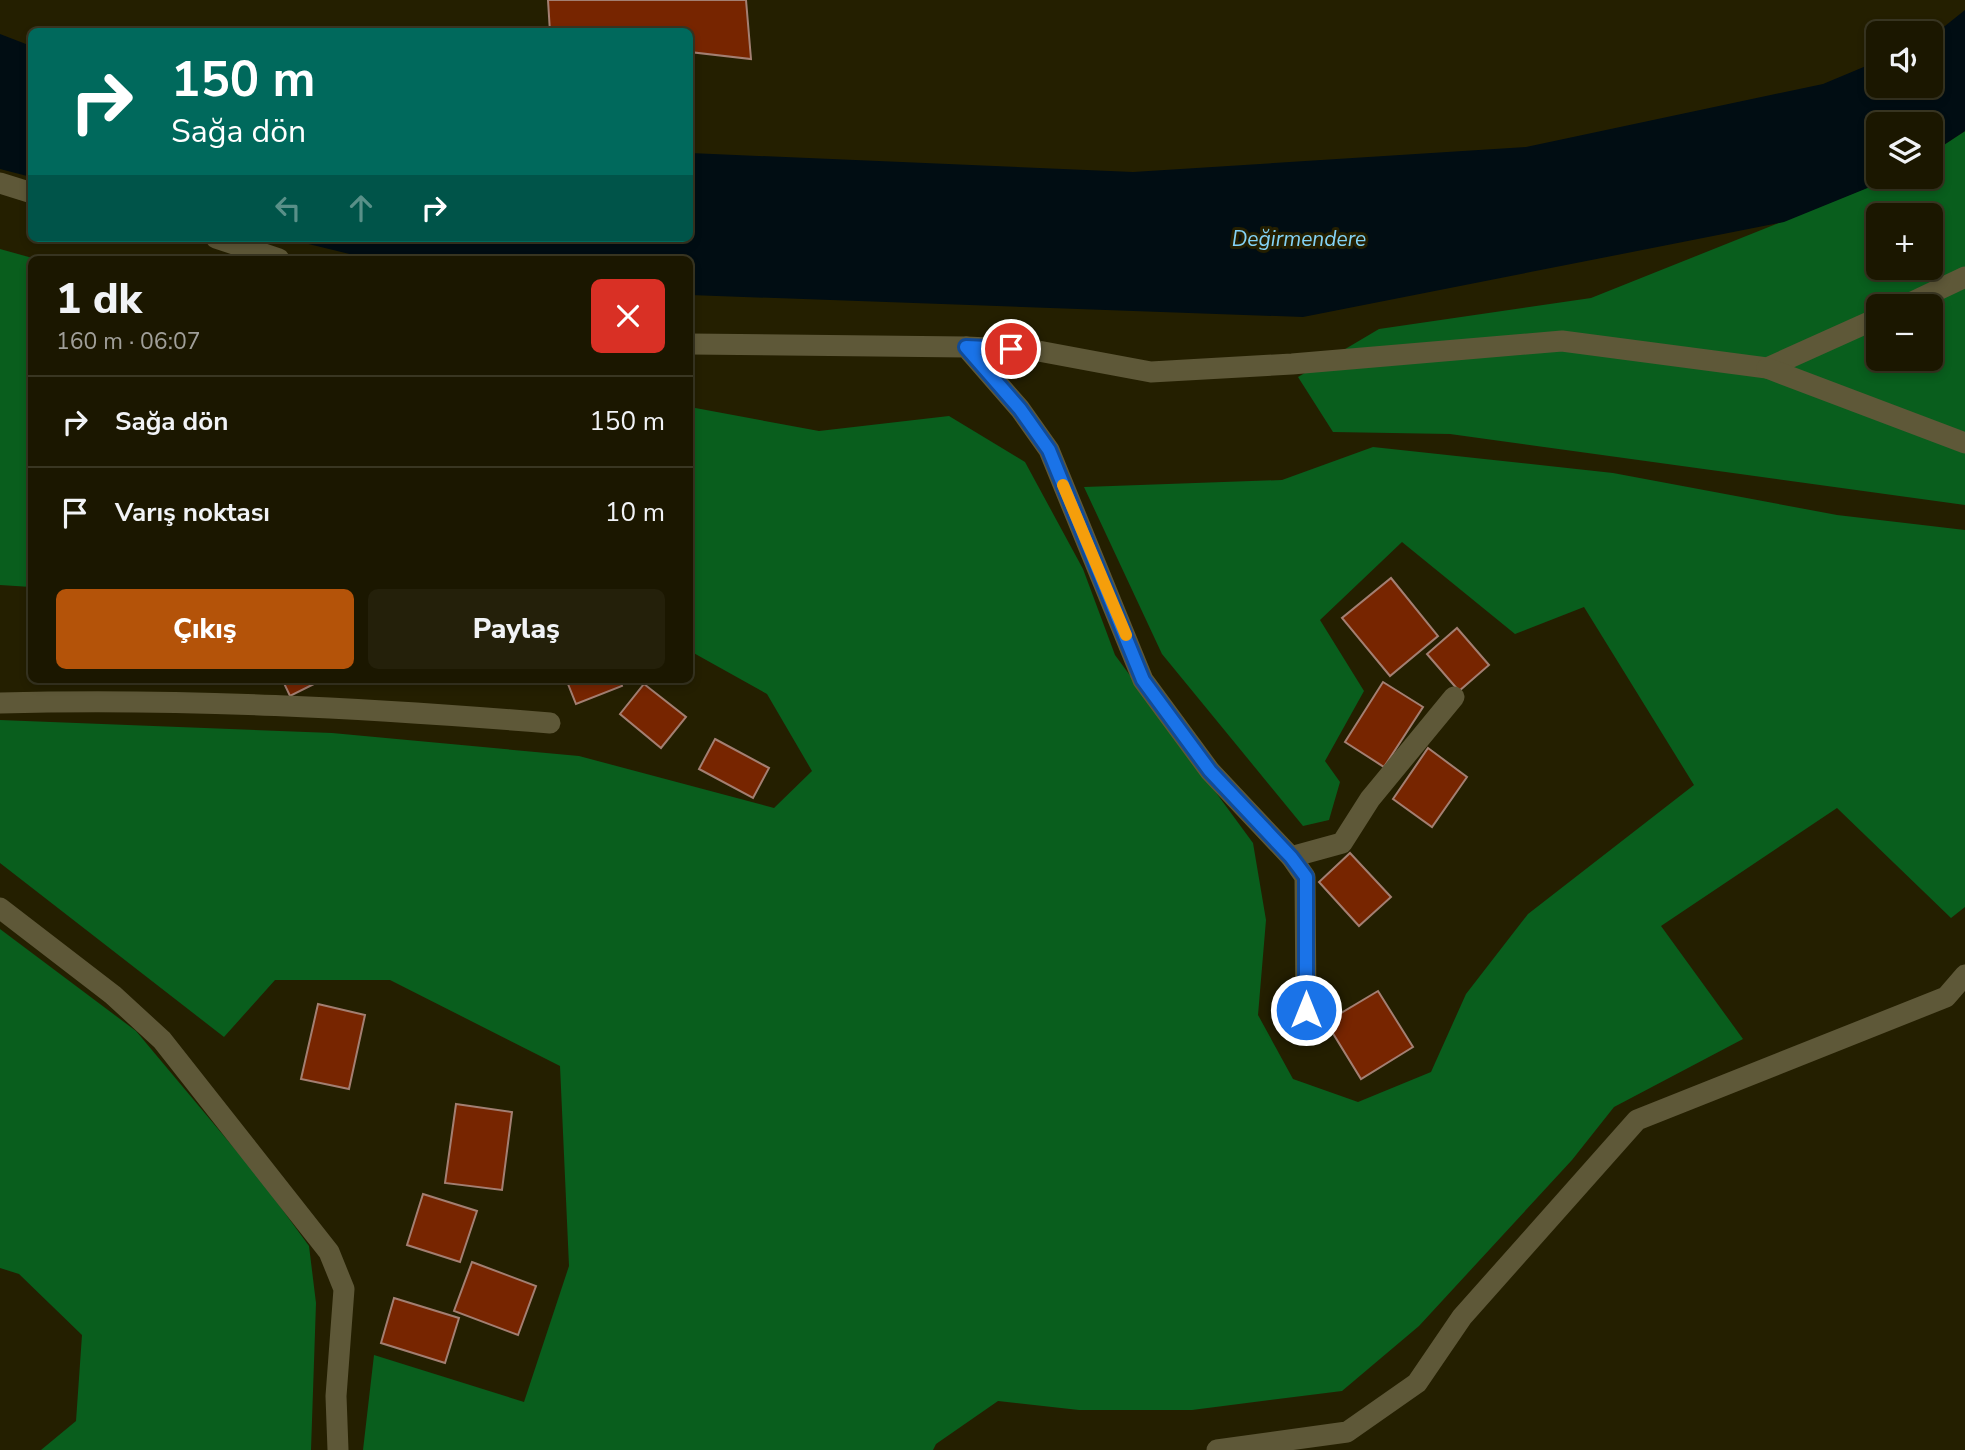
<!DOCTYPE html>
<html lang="tr">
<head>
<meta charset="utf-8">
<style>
  body { margin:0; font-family:"Nunito Sans",sans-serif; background:#24200a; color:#f1f3f6; height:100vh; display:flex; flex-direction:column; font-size:26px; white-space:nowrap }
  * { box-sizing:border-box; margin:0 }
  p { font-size:23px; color:#a09f99 }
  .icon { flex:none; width:38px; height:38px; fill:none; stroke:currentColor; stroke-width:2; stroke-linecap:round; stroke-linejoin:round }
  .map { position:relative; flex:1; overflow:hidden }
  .details { position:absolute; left:28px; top:256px; width:665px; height:427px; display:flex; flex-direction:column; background:#1b1700; border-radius:10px; box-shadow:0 4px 10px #0003,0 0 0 2px #393622 }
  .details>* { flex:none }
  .hud { position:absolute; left:28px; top:28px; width:665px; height:214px; border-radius:10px; box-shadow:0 4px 10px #0003,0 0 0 2px #393622; background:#00695c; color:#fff; overflow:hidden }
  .tools { position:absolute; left:1866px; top:21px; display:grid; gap:14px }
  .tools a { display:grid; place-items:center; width:77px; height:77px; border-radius:10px; background:#1b1700; box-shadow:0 4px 10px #0003,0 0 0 2px #393622; font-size:35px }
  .pin { position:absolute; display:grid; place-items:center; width:60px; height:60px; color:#fff; margin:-30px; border:4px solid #fff; border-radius:50%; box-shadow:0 2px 7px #0007 }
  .me { position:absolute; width:77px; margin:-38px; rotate:0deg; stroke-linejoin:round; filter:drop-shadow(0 0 5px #0008) }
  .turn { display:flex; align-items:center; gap:24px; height:147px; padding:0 28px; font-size:32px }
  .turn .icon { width:91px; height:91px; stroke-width:2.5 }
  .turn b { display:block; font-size:49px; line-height:60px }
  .lanes { display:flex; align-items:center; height:66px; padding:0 28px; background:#0003; justify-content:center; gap:35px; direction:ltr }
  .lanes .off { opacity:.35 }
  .round { display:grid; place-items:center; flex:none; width:74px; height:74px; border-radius:10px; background:#24200a }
  .headline { display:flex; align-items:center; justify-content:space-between; height:119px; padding:0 28px }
  h1 { font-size:42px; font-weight:800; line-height:52px }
  .button { display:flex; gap:14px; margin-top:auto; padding:14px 28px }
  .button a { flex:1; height:80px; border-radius:10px; background:#b45309; color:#fff; font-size:28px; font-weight:800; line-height:80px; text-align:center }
  .button a+a { background:#24200a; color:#f1f3f6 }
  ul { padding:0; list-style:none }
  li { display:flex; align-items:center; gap:21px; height:91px; padding:0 28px; border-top:2px solid #393622 }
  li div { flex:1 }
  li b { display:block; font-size:26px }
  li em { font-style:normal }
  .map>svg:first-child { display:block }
</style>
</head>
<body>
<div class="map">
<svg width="1965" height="1450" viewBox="0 0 1965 1450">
  <rect width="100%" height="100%" fill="#241f00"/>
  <g fill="#095e1d" fill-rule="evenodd">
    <path d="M1965,131v374l-515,-71 -117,-2 -35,-55 81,-48 212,-31 303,-121h36v-23zM1878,215h52v53h-52zM1878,306h52v53h-52z"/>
    <path d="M0,249l36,10h-4l-1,328 -31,-2z"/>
    <path d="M690,407l129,24 130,-15 76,46 58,107 32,86 138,188 13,77 -8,95 35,64 65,23 73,-30 35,-78 62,-80 166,-129 -110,-178 -69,27 -113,-92 -82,78 44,71 -39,70 15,21 -11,38 -26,6 -141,-172 -78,-167 198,-7 91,-33 240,26 224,42 128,15v377l-14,11 -114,-110 -176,118 82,113 -129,68 -42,53 -153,166 -77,65 -150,19h-113l-81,-9 -62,43 -3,6h-570l11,-95 150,47 45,-136 -9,-200 -170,-86h-115l-51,57 -224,-174v-143l332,13 247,23 195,52 38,-37 -45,-77 -77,-43z"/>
    <path d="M0,929l136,102 124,148 49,67 7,57 -5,147h-270l35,-29 6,-86 -63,-61 -19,-6z"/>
  </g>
  <g fill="#010d13">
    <path d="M1965,10v121l-35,23v-30h-52v53h16l-2,1 -108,44 -481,95 -613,-22v-36h-320l-86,-21h406v-85l443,19 393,-25 297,-63 55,-23v25h52v-48z"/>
    <path d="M0,34l31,12v131l-31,-8z"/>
  </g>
  <g fill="#772500" stroke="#a37f72" stroke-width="2">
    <path d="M548,0h198l5,59 -61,-7v-20h-140z"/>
    <path d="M1391,578l47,58 -48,40 -48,-58z"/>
    <path d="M1457,628l32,37 -30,26 -32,-37z"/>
    <path d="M282,679h42l-34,17z"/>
    <path d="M566,679h54l2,7 -46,18z"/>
    <path d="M1383,682l40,25 -39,60 -39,-25z"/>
    <path d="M644,684l42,33 -25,31 -41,-34z"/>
    <path d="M715,739l54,29 -16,30 -54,-29z"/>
    <path d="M1428,748l39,29 -35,50 -39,-28z"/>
    <path d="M1350,853l41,44 -32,29 -40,-44z"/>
    <path d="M1378,991l35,56 -52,32 -35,-57z"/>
    <path d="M318,1004l47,11 -16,74 -48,-10z"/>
    <path d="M456,1104l56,8 -10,78 -57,-7z"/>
    <path d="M423,1194l54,17 -17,51 -53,-17z"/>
    <path d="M472,1262l64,24 -18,49 -64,-24z"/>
    <path d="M394,1298l65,20 -14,45 -64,-20z"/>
  </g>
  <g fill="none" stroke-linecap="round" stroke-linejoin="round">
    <g stroke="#5e5838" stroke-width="21">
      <path d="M0,183l32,10"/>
      <path d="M216,238l63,21"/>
      <path d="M1904,306l61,-29"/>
      <path d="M690,344l276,3 54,62 29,41 94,230 67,91 81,86 14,20 1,133"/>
      <path d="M966,347l67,3 118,22 141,-8 270,-23 205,27 111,-50"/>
      <path d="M1767,368l198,75"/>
      <path d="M0,703c184,-5 367,5 550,20"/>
      <path d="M1291,857l51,-14 28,-44 84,-102"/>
      <path d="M0,908l113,87 49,45 167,212 15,37 -8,107 2,54"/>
      <path d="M1217,1450l130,-18 70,-49 45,-66 175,-197 309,-123 19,-22"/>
    </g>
  </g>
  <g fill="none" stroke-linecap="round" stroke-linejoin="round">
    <defs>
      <path id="route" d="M1011,349l-45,-2 54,62 29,41 94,230 67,91 81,86 15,20v133"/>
    </defs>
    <use href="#route" stroke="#114b97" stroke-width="18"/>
    <use href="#route" stroke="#1a73e8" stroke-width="12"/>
    <path stroke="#f59e0b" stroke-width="12" d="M1063,485l63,150"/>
  </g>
  <g text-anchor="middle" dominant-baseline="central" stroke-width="6" stroke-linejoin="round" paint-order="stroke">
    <g font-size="21" font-style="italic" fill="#84d3f6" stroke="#241f00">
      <text x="1299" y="239">Değirmendere</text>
    </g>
  </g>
</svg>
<div class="tools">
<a><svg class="icon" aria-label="sound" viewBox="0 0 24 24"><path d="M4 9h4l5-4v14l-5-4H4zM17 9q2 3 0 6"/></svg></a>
<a><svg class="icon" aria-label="layers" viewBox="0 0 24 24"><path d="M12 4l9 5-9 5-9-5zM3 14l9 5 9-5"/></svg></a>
<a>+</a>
<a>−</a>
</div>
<div class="pin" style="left:1011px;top:349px;background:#d93025"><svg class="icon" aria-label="arrive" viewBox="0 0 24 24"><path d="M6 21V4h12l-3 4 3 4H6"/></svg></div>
<svg class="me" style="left:1306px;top:1010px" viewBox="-20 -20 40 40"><circle r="17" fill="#1a73e8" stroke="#fff" stroke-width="3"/><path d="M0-11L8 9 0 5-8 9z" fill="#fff"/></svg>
<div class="hud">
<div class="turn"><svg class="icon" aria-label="right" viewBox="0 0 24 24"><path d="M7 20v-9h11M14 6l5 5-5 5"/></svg><div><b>150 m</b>Sağa dön</div></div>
<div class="lanes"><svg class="icon off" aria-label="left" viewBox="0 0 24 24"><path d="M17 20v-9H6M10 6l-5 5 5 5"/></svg><svg class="icon off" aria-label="ahead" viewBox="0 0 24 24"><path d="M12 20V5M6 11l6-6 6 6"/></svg><svg class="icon" aria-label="right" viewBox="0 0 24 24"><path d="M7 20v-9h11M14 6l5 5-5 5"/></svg></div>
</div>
<section class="details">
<div class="headline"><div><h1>1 dk</h1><p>160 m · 06:07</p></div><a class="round" style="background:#d93025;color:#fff"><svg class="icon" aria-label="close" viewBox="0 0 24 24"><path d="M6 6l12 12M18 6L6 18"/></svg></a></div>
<ul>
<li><svg class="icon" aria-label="right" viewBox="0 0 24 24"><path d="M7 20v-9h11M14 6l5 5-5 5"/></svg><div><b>Sağa dön</b></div><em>150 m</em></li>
<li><svg class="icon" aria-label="arrive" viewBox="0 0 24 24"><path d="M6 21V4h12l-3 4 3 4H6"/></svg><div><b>Varış noktası</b></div><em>10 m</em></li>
</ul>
<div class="button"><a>Çıkış</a><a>Paylaş</a></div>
</section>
</div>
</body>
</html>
